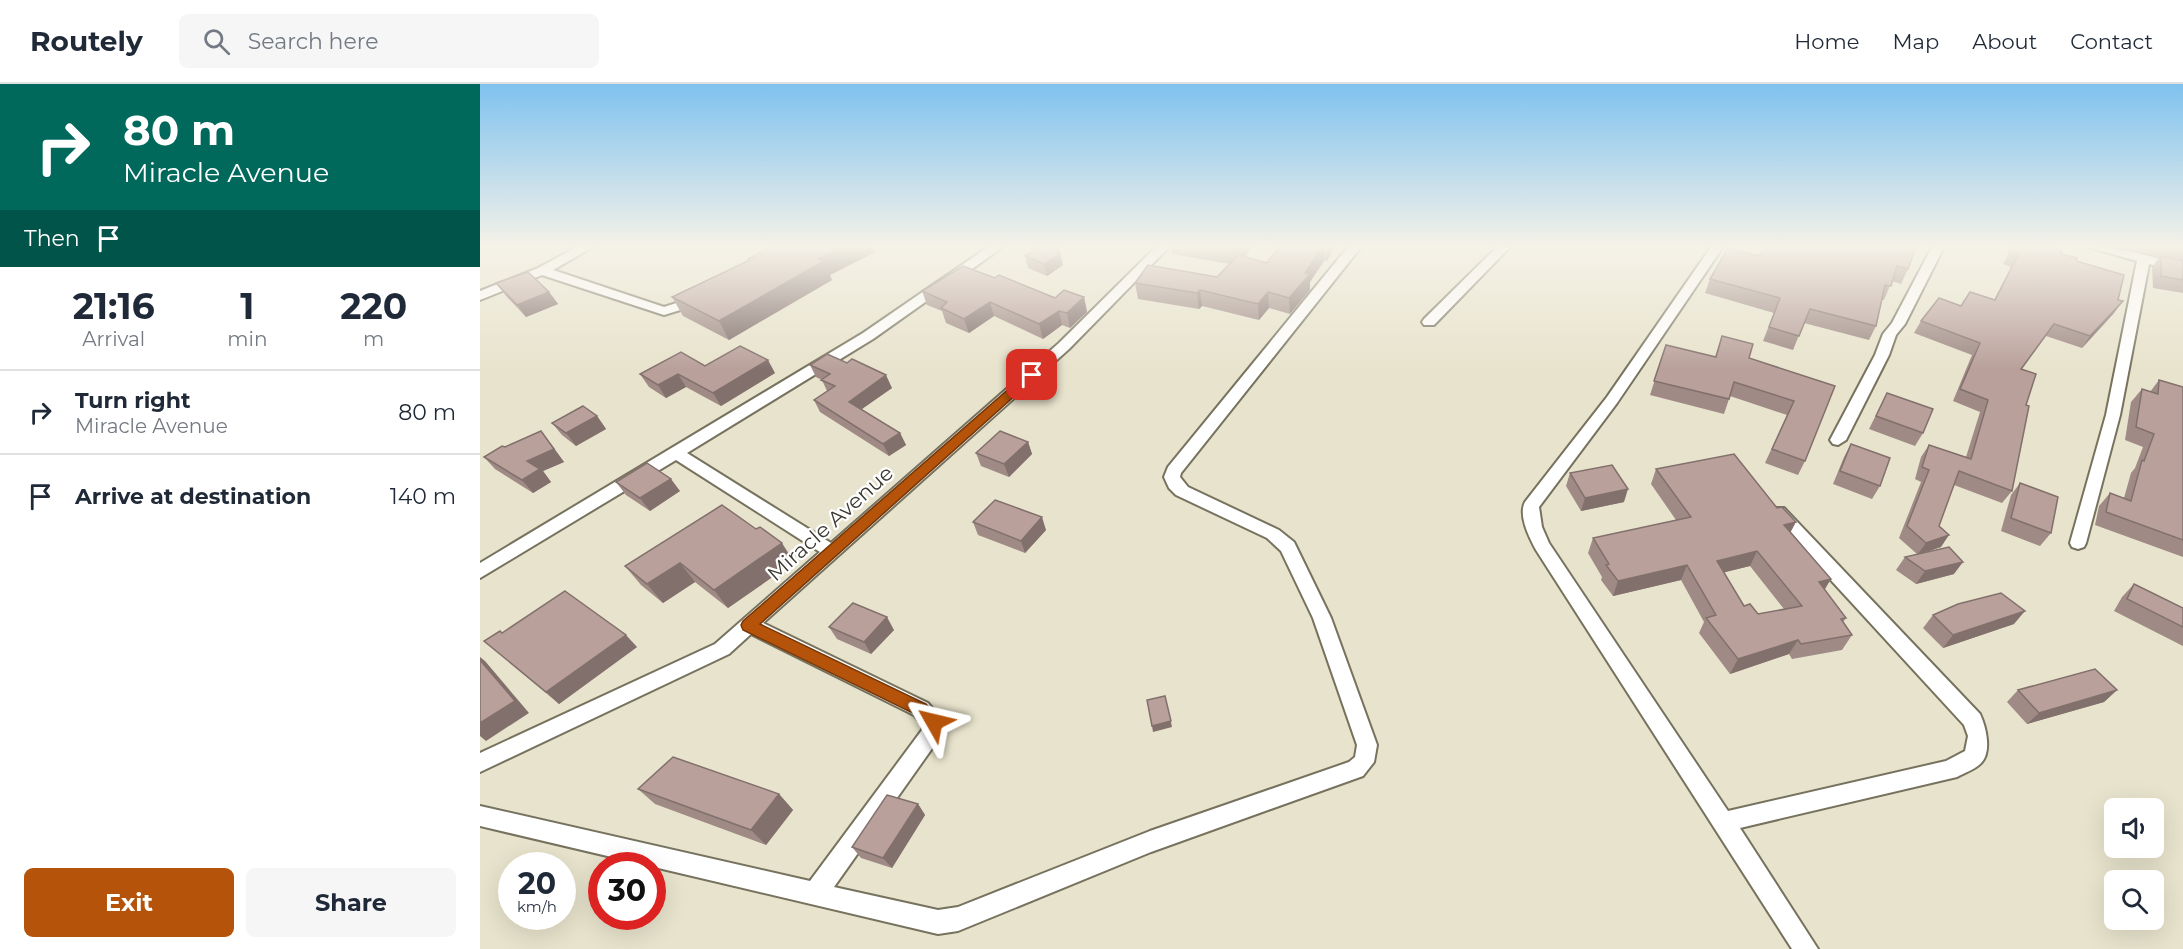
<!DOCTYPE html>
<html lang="en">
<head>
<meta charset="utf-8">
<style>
  body { margin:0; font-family:Montserrat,sans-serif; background:#f6f6f7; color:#1f2937; height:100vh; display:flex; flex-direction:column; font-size:22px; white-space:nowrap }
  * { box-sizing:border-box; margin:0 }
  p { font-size:20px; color:#747a83 }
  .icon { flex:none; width:33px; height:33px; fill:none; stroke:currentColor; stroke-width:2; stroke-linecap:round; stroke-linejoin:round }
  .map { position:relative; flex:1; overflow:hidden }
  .details { display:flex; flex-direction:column; background:#fff; width:480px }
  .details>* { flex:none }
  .guide { background:#00695c; color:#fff; overflow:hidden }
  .controls { position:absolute; left:1624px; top:714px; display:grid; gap:12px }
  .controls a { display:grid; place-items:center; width:60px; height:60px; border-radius:9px; background:#fff; box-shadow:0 6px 24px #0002; font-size:30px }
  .speed { position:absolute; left:18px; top:768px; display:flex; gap:12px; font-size:30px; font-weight:700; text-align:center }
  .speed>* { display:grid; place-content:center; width:78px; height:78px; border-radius:50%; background:#fff; box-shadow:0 6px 24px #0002; line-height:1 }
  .speed small { font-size:15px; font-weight:400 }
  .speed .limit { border:9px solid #d22; background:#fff; color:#111 }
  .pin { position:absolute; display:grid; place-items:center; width:51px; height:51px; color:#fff; margin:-26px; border-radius:12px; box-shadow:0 3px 9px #0006 }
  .me { position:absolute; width:66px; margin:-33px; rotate:307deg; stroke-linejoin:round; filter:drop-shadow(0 0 4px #0008) }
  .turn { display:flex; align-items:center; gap:21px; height:126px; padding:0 24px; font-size:27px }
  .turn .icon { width:78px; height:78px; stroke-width:2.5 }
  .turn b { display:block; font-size:42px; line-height:51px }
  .then { display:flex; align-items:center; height:57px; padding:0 24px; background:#0003; gap:12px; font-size:22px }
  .eta { display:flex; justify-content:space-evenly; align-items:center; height:102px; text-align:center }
  .eta b { font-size:36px; font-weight:700; line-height:42px }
  .button { display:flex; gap:12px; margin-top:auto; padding:12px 24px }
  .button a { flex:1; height:69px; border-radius:9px; background:#b45309; color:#fff; font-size:24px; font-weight:700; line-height:69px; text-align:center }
  .button a+a { background:#f6f6f7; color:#1f2937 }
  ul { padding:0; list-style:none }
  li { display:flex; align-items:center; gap:18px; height:84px; padding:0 24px; border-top:2px solid #e0e1e3 }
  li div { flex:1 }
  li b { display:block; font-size:22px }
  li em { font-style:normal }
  header { display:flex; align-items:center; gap:36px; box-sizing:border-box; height:84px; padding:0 30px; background:#fff; border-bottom:2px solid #e0e1e3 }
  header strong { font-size:28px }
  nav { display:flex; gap:33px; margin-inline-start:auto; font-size:21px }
  .search { width:420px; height:54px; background:#f6f6f7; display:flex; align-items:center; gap:15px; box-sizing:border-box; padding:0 21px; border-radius:9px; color:#747a83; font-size:22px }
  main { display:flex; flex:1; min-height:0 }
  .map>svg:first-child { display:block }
</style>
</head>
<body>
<header>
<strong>Routely</strong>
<div class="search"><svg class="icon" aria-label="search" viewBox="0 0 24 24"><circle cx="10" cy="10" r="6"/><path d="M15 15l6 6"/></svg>Search here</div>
<nav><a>Home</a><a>Map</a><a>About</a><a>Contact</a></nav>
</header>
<main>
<section class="details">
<div class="guide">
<div class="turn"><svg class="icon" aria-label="right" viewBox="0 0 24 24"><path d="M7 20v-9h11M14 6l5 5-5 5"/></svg><div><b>80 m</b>Miracle Avenue</div></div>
<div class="then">Then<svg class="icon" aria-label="arrive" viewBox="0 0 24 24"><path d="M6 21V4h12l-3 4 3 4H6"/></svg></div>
</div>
<div class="eta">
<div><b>21:16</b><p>Arrival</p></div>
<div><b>1</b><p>min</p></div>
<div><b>220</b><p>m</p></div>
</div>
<ul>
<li><svg class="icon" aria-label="right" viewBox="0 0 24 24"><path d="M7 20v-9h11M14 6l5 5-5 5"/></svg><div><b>Turn right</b><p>Miracle Avenue</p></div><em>80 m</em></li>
<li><svg class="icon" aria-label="arrive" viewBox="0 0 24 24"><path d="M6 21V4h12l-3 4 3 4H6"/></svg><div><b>Arrive at destination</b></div><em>140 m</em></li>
</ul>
<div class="button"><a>Exit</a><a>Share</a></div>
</section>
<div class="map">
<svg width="1703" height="865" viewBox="0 0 1703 865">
  <rect width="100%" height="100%" fill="#e8e3cc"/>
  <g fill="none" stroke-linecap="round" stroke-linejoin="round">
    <defs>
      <g id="minor">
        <path d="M97,163h16l-40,23 111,37 34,-11 6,4 -1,3 -39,12 -122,-40 -62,25v-9l58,-23z"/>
        <path d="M508,163h15l-130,92 -186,114 144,90 228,-200 97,-96h13l-100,102 -306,274 165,80 16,19 -6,18 -104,147 104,23 20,-3 192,-76 199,-69 6,-5 2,-12 -44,-127 -32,-67 -14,-13 -91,-43 -7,-7 -5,-11 4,-10 180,-220h13l-180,226 -1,4 8,10 91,43 15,12 37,76 46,127 -3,17 -11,14 -212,76 -193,79 -20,3 -458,-108v-20l330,75 112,-151 1,-5 -9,-10 -163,-81 -22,20 -249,118v-19l235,-109 105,-92 -144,-92 -196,118v-15l383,-230z"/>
        <path d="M1017,163h13l-76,78h-10l-2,-3 2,-3z"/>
        <path d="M1231,163h12l-106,156 -78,104 3,20 7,16 179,268 218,-50 19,-10 3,-15 -4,-11 -192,-209 -2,-4 2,-4h12l196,206c6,13 13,40 -1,51 -6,5 -15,8 -22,12l-217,51 78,121h-26l-256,-399c-7,-13 -18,-35 -11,-48l82,-105z"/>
        <path d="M1452,163h12l-39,77 -9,11 -7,20 -43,85 -8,5 -5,-1 -3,-4 45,-85 8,-21 9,-11z"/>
        <path d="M1608,163c34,0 63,10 95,18v8l-34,-9 -29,151 -34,128 -2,4 -6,2 -6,-2 -2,-4 36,-128 31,-154z"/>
      </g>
    </defs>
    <use href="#minor" stroke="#76725e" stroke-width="4"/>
    <use href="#minor" fill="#fff" fill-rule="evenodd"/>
  </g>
  <g fill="#9f8a85" fill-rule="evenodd">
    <path d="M549,163h34l-6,4 6,14 -16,11 -19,-8 -3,-12 9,-6z"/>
    <path d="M691,163h81l-6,10 21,6 12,-16h55l-7,14h-3l-14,21v8l-20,24 -21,-6 -10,12 -57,-14 -3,3 -61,-10 -3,-16 82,-6 13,-13 -58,-10z"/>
    <path d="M1436,163l-8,22 -7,15 -9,-3 -8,19h-2l-6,26 -7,14 -65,-17 -11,27 -30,-9 11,-28 -69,-20 5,-14 49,-23z"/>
    <path d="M1639,163h64v46l-30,-5 -1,-21 8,-10z"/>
    <path d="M395,168l-45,23 2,5 -103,60 -46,-24 -11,-19 77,-36 -1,-2z"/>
    <path d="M1529,168l52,2 15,7 38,52 -32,35 -36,-12 -24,33 4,36 -14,86 -10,12 -48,-18 -15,41 2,21 -22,7 35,20 -38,10 -20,-14 9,-13 12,-3 -18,-16 22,-56 -6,-3 6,-22 8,-12 37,12 14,-45 -27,-11 19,-46 -58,-22 7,-12 40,-15 33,-6 17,-33 -8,-3z"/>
    <path d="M515,194l60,20 29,-1 3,15 -17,16 -8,-3 -19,14 -49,-23 -25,17 -23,-10 -4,-12 -15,-6 -5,-14z"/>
    <path d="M16,199l53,9 9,12 -32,13 -20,-21z"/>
    <path d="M1242,252l27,22 86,28 -30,75 -7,14 -33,-12 22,-48 -57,-19 -6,18 -74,-19 16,-50 49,12z"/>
    <path d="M330,281l82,23 -31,21 39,24 6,12 -17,11 -69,-44 -6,-12 13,-9 -5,-11 -6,-3z"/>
    <path d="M225,282l70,7 -54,33 -35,-19 -20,11 -17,-11 -9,-13z"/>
    <path d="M1679,296l24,7v170l-88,-32 4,-19 11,-13 14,5 7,-25 4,-5 8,-21 -18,-7 6,-38 11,-13 8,3z"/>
    <path d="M1407,309l36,40 -8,13 -46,-17z"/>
    <path d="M117,332l9,13 -30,17 -14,-11 -10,-12z"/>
    <path d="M548,358l4,12 -23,23 -28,-11 -5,-13z"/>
    <path d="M71,360l13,18 -21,9 8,11 -18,11 -38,-24 -11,-12 21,-10z"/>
    <path d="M1371,360l29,42 -8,13 -39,-15 11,-27z"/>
    <path d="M1176,385l135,63 40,47 -7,10 22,29 -3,4 9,13 -10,15 -50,9 -3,-5 -59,20 -31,-41 5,-11 -23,-42 -68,16 -12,-16 1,-3 -14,-24 5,-15 83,-18 -25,-36zM1270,482l34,43 -26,5 -14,-8 -20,-34z"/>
    <path d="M1090,389l54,29 -43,9 -15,-25z"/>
    <path d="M136,398l64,9 -30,20 -24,-16z"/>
    <path d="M1540,399l31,50 -11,13 -39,-15 10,-36z"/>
    <path d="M242,421l72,57 -66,46 -33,-26 -32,21 -22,-18 -16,-19z"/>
    <path d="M493,438l73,8 -21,23 -47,-18z"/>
    <path d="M1654,500l49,24v38l-69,-35 8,-14z"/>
    <path d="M1453,531l81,9 -71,24 -20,-20z"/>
    <path d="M349,543l65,3 -23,24 -34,-15z"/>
    <path d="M22,549l135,14 -78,57 -75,-63z"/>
    <path d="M1538,606h99l-13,12 -77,22 -20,-22z"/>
    <path d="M158,705l141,5 14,16 -27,35 -111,-41z"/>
    <path d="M438,720l7,11 -33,53 -31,-10 -9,-11z"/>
  </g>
  <g fill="#82706c">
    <path d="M361,163h32l2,5 -45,23 2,5 -103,60 -10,-19 99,-62z"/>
    <path d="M567,163h16l-13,9z"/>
    <path d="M760,163h12l-12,18 -1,-15z"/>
    <path d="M842,163h2v14l-14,21v8l-20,24 -1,-16 16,-25z"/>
    <path d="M847,163h7l-7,14z"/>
    <path d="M580,169l3,12 -16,11 -3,-12z"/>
    <path d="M720,206l2,16 -3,3 -2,-16z"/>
    <path d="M69,208l9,12 -32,13 -9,-12z"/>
    <path d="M788,208l1,16 -10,12 -1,-16z"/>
    <path d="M604,213l3,15 -17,16 -3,-15z"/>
    <path d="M1643,217l-9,12 -32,35 8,-12z"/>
    <path d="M510,218l4,14 -25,17 -5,-14z"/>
    <path d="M579,227l3,14 -19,14 -4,-15z"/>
    <path d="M288,276l7,13 -54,33 -8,-13z"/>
    <path d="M198,290l8,13 -20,11 -8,-13z"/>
    <path d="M406,291l6,13 -37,26 -6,-12z"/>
    <path d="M117,332l9,13 -30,17 -10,-13z"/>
    <path d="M61,347l23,31 -21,9 8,11 -18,11 -11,-13 5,-19z"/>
    <path d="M420,349l6,12 -17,11 -6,-12z"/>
    <path d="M548,358l4,12 -23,23 -5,-13z"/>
    <path d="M191,395l9,12 -30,20 -10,-13z"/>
    <path d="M1148,405l-4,13 -43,9 4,-13z"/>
    <path d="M562,433l4,13 -21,23 -4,-12z"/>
    <path d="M1316,438l-8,15 -4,-12z"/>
    <path d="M1469,451l-8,12 -24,8 9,-12z"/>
    <path d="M302,459l12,19 -66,46 -14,-18z"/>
    <path d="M1277,467l-7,15 -40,10 7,-15z"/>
    <path d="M1483,478l-9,12 -38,10 9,-13z"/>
    <path d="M200,479l15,19 -32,21 -16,-19z"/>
    <path d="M1207,481l-6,15 -68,16 5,-15z"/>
    <path d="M1351,495l-9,15 -3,-12z"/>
    <path d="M1545,527l-11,13 -71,24 10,-13z"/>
    <path d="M407,533l7,13 -23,24 -7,-12z"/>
    <path d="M146,551l11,12 -78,57 -13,-12z"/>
    <path d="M1318,556l-9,14 -59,20 8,-15z"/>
    <path d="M0,573l5,4 44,52 -43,28 -6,-5z"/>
    <path d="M1637,606l-13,12 -77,22 12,-11z"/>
    <path d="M685,612l7,31 -19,5 -1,-6z"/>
    <path d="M299,710l14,16 -27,35 -15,-15z"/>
    <path d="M438,720l7,11 -33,53 -9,-10z"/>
  </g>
  <g fill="#b9a09b" stroke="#82706c" stroke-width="1.5" fill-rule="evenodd">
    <path d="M290,163h71l-23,12 6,2 -105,60 -47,-24 78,-37 -2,-1z"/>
    <path d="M558,163h8l14,6 -16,11 -19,-8z"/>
    <path d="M745,163h15l-1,3z"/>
    <path d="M799,163h43l-17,26 5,1 -21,24 -21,-6 -10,12 -58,-14 -3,3 -62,-10 13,-18 69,12 21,-22 29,8z"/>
    <path d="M1285,163h151l-8,22 -11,-3 -6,20 -6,-1 -9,41 -66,-17 -11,27 -30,-9 11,-29 -70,-19 18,-31 31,8z"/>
    <path d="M1534,163h39l9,3 -1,4 16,4 -1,3 48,14 -6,25 5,1 -33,35 -36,-12 -33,45 15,5 -10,31 3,1 -17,85 -53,-20 -20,55 10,9 -23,8 -19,-17 22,-56 -7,-3 7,-22 42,14 17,-59 -28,-11 20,-46 -59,-22 18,-23 22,8 9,-14 25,8 23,-45 -9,-3z"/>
    <path d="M1681,172l22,5v19l-22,-4z"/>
    <path d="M483,182l32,12 4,-3 56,23 9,-8 20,7 -17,16 -8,-2 -20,13 -49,-22 -26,17 -23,-11 6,-6 -25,-11z"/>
    <path d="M48,188l21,20 -32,13 -21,-22z"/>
    <path d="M1242,252l31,8 -4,14 86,28 -30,75 -33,-12 22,-48 -60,-19 -5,17 -75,-18 12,-36 50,12z"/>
    <path d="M260,262l28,14 -55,33 -35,-19 -20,11 -18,-11 41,-22 24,14z"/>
    <path d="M347,270l20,9 5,-4 34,16 -37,27 51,31 -17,11 -69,-44 21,-14 -14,-6 9,-6 -20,-9z"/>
    <path d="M1679,296l24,7v153l-77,-28 4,-19 21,8 11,-41 2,1 10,-27 -18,-7 6,-38 16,5z"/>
    <path d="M1407,309l46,16 -10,24 -47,-17z"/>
    <path d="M103,322l14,10 -31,17 -14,-10z"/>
    <path d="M61,347l13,18 -27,12 13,8 -18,11 -38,-23 18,-11 3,1z"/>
    <path d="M520,347l28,11 -24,22 -28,-11z"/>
    <path d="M1371,360l39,14 -10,28 -40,-15z"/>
    <path d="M1254,370l43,54 5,-1 14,15 -12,3 47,54 -12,3 27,36 -5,1 11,16 -51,9 -3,-4 -60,19 -32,-41 10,-3 -29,-50 -69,16 -12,-16 3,-1 -16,-26 98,-21 -35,-48zM1277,467l45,55 -44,8 -8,-10 -6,2 -27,-45z"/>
    <path d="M167,379l24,16 -31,19 -24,-16z"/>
    <path d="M1132,381l16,24 -43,9 -15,-25z"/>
    <path d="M1540,399l38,14 -7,36 -40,-15z"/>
    <path d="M515,416l47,17 -21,24 -48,-19z"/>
    <path d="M242,421l34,24 4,-2 22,16 -68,47 -34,-27 -33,21 -22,-18z"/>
    <path d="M1469,463l14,15 -38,9 -20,-14z"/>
    <path d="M1654,500l49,24v19l-56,-28z"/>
    <path d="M85,507l61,44 -80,57 -62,-51 16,-10 2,2z"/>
    <path d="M1521,509l24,18 -72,24 -20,-20 25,-11z"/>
    <path d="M373,519l34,14 -23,25 -35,-15z"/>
    <path d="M0,576l35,41 -35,22z"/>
    <path d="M1615,585l22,21 -78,23 -21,-23z"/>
    <path d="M685,612l6,25 -19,5 -5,-26z"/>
    <path d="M193,673l106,37 -28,36 -113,-41z"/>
    <path d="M407,711l31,9 -35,54 -31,-11z"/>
  </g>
  <linearGradient id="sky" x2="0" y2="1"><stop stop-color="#7fc2ef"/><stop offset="0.57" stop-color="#f5f2e8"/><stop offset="1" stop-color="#f5f2e8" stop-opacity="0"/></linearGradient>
  <rect width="1703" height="285" fill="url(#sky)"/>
  <path fill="#b45309" stroke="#753606" stroke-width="1.5" d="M552,287l4,1v5l-276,247 166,80 16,18 -2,5 -6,2 -6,-2 -13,-13 -172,-84 -2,-5 2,-4 285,-249z"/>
  <g text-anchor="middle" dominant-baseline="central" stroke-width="4.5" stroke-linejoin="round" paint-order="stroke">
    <g font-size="21" fill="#3b3931" stroke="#fff">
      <text transform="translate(350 439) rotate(-42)">Miracle Avenue</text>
    </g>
  </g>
</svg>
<div class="controls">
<a><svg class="icon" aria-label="sound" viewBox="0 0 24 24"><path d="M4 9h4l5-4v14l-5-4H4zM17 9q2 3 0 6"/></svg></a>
<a><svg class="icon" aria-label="search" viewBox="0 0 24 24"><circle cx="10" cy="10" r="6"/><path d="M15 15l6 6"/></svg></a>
</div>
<div class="speed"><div>20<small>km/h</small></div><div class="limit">30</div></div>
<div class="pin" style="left:552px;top:291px;background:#d93025"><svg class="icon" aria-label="arrive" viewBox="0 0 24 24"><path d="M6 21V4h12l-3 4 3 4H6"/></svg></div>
<svg class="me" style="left:454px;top:638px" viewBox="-20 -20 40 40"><path d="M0-17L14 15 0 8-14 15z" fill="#b45309" stroke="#fff" stroke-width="4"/></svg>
</div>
</main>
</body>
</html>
